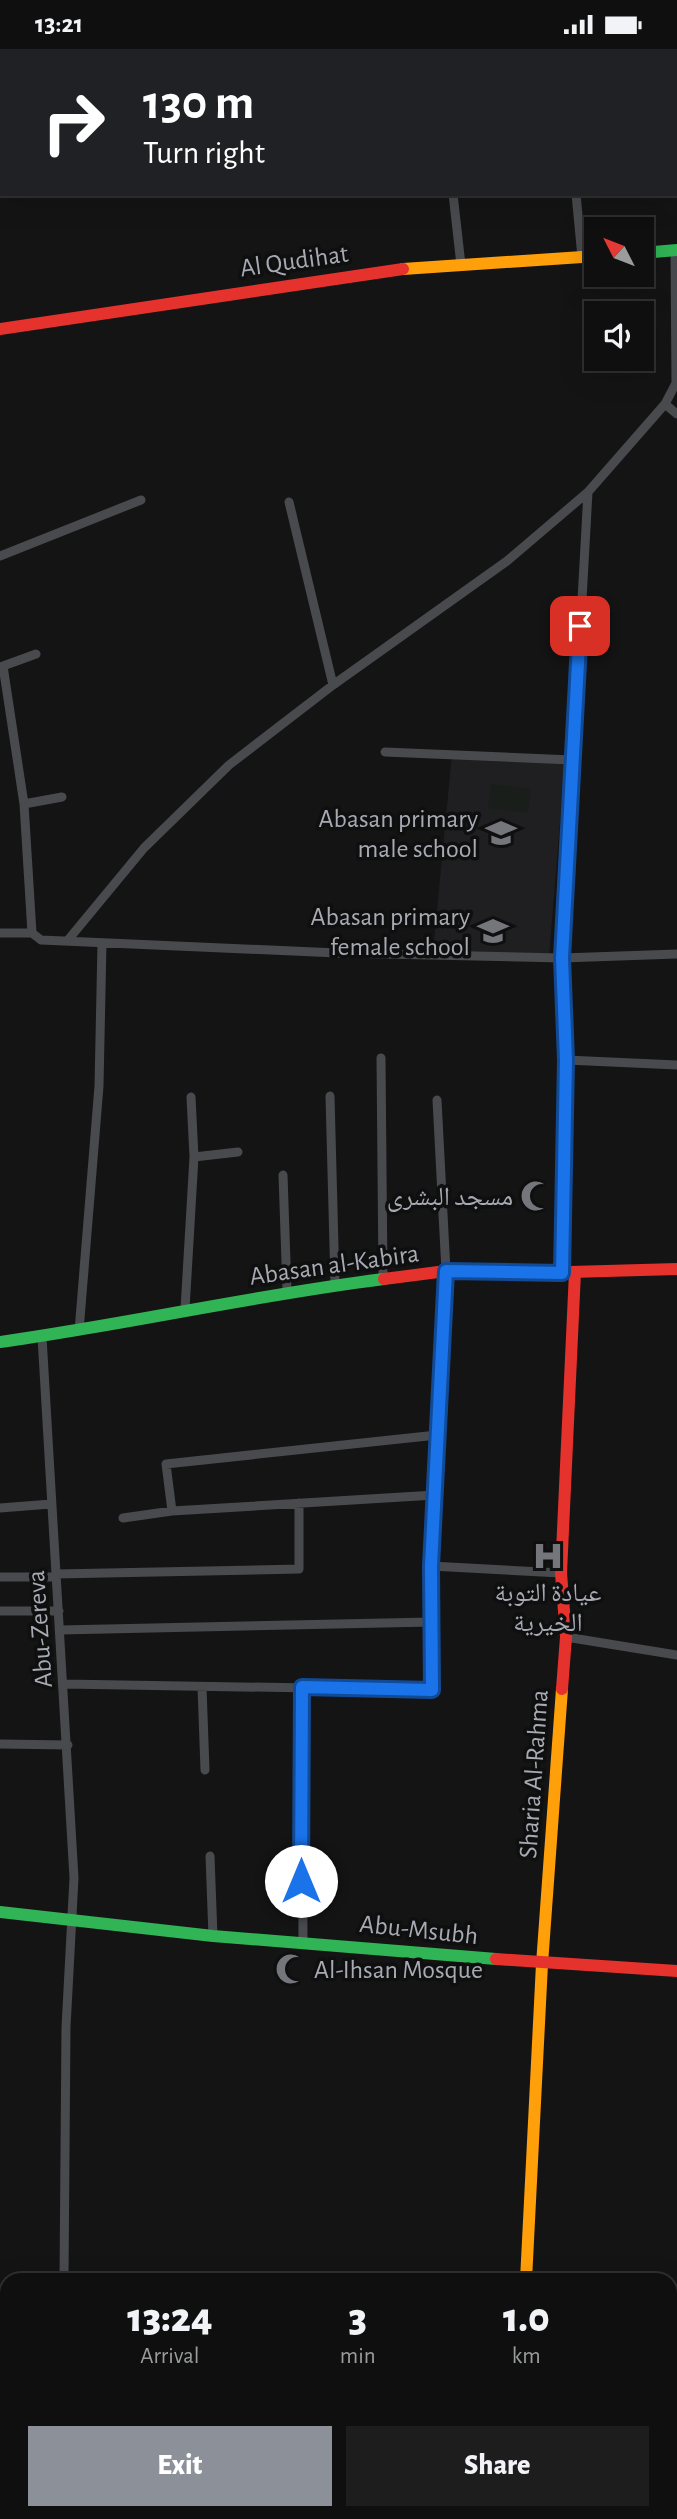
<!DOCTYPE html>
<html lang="en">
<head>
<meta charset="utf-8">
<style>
	:root { --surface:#0f0f0f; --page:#1d1d1d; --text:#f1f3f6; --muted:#9b9c9e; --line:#2f2f2f; --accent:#8c9099 }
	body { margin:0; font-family:"Alegreya Sans","Noto Naskh Arabic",sans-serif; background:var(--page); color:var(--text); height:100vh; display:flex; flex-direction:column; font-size:26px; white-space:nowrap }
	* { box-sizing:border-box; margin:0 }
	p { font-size:23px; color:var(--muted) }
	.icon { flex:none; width:38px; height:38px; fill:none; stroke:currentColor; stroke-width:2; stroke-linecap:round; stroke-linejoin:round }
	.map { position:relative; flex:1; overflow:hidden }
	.panel { position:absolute; left:0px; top:2224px; width:677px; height:247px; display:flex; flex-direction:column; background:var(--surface); border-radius:21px 21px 0 0; box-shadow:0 7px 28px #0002,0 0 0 2px var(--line) }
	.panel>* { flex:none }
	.hud { position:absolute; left:0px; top:0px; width:677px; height:147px; box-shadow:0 7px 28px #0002,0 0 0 2px var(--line); background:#202124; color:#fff; overflow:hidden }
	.needle { width:46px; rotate:312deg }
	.tools { position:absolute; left:584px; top:168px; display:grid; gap:14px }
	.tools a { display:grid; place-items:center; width:70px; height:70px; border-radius:0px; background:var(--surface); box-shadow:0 7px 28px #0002,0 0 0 2px var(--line); font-size:35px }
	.pin { position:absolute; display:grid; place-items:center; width:60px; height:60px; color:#fff; margin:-30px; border-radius:14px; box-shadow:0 4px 10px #0006 }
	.me { position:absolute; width:77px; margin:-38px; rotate:0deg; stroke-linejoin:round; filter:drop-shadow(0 0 5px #0008) }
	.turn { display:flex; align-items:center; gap:24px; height:147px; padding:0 28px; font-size:32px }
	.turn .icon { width:91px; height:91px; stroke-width:2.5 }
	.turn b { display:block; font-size:49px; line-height:60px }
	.eta { display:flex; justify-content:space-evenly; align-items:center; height:119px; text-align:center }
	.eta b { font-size:42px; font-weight:800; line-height:49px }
	.primary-button { display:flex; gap:14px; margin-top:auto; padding:14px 28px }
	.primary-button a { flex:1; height:80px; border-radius:0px; background:var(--accent); color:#fff; font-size:28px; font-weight:800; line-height:80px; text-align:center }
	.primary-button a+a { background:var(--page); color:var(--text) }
	.status { display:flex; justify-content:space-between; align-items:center; height:49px; padding:0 35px; background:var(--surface); direction:ltr }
	.status svg { height:19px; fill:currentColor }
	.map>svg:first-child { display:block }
	.built { fill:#1f1f21 }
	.green { fill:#191e1a }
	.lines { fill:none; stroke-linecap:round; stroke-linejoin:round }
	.street { stroke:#494a4d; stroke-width:9 }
	.fast { stroke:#30b455; stroke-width:12 }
	.slow { stroke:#ff9f0a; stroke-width:12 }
	.jam { stroke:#e5322d; stroke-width:12 }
	.route-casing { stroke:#114b97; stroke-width:18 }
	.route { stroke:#1a73e8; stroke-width:12 }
	.labels { text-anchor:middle; stroke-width:7; stroke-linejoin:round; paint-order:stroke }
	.street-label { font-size:26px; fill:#a7aab3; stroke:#0f0f10 }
	.poi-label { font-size:26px; fill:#a7aab3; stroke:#0f0f10; text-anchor:end }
</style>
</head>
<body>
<div class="status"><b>13:21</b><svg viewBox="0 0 49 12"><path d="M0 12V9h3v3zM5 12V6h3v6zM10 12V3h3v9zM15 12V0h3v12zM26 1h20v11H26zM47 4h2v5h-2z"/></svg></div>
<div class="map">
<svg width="677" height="2470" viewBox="0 0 677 2470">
	<rect width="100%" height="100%" fill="#141414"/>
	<!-- built -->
	<path class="built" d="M452 705 565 712 549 908 433 903Z"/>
	<!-- green -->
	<path class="green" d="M491 735 531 740 528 764 488 759Z"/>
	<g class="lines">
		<!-- street -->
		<path class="street" d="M443 0V2
			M562 0V2
			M453 145 461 216
			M576 145 582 208
			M665 355 677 365
			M289 453 333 636
			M0 507 141 451
			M385 703 572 711
			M24 755 62 748
			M0 884H32L41 891 337 904 562 909 677 905
			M32 884 24 755 3 617 36 605
			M68 891 144 799 229 716 333 636 507 512 588 443 665 355 676 334 675 201
			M381 1009 383 1229
			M566 1011 677 1016
			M330 1047 335 1235
			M194 1108 238 1103
			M283 1126 287 1242
			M562 1224 566 1011 562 909 588 443
			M185 1260 194 1108 191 1048
			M79 1282 99 1037 102 894
			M42 1288 74 1829 66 1978 64 2231
			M0 1459 51 1455
			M172 1462 166 1415 437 1386
			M123 1469 172 1462 435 1446
			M431 1517 561 1524
			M56 1525 299 1520V1454
			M0 1528H56
			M0 1562H59
			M60 1581 431 1573
			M566 1588 677 1606
			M64 1635 432 1641 431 1517 446 1222 437 1051
			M202 1638 205 1721
			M302 1638 303 1892
			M0 1695 68 1696
			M210 1807 213 1887
			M0 2439H7
			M566 2464 567 2470"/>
		<!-- fast -->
		<path class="fast" d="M642 204 677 201
			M0 1293C129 1275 255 1246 384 1230
			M0 1863 213 1887 496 1910"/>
		<!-- slow -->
		<path class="slow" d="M403 220 597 207
			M526 2231 542 1915 562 1640"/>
		<!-- jam -->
		<path class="jam" d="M0 280 403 220
			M384 1230 446 1222 535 1224 677 1220
			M562 1640 566 1588 561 1524 575 1223
			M496 1910 677 1922"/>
	</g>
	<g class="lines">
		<!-- route casing -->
		<g class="route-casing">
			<path id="route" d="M301 1832 302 1638 432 1641 431 1517 446 1222 562 1224 566 1011 562 909 580 577"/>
		</g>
		<!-- route -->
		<use href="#route" class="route"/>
	</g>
	<!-- icons -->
	<defs>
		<g id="school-bare" transform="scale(2.415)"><path d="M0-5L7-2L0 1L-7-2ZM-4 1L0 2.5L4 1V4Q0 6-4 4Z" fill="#74767b" stroke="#0f0f10" stroke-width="2.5" paint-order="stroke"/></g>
		<g id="mosque-bare" transform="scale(2.415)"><path d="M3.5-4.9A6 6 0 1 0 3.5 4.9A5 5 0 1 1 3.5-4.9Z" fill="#74767b" stroke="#0f0f10" stroke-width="2.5" paint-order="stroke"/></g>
		<g id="hospital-bare" transform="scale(2.415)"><path d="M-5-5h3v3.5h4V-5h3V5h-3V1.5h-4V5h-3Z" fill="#74767b" stroke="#0f0f10" stroke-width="2.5" paint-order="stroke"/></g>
	</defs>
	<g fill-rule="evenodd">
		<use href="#school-bare" x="501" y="784"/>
		<use href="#school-bare" x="493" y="882"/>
		<use href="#mosque-bare" x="536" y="1147"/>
		<use href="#hospital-bare" x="548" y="1507"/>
		<use href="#mosque-bare" x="291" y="1920"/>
	</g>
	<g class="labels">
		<!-- street labels -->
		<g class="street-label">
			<text transform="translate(294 211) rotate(-8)" y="9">Al Qudihat</text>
			<text transform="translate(334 1215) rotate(-8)" y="9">Abasan al-Kabira</text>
			<text transform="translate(39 1580) rotate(-94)" y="9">Abu-Zereva</text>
			<text transform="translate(533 1725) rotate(-86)" y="9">Sharia Al-Rahma</text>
			<text transform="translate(419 1880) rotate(6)" y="9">Abu-Msubh</text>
		</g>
		<!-- poi labels -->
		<g class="poi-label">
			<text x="478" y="778">Abasan primary<tspan x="478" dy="30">male school</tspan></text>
			<text x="470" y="876">Abasan primary<tspan x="470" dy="30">female school</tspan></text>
			<text x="513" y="1156">مسجد البشرى</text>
			<text x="548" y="1552" text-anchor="middle">عيادة التوبة<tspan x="548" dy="30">الخيرية</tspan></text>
			<text x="314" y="1929" text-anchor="start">Al-Ihsan Mosque</text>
		</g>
	</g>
</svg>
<div class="tools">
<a><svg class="needle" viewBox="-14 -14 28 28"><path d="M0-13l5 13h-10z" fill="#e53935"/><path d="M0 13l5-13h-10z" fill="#9b9c9e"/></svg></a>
<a><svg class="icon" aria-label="sound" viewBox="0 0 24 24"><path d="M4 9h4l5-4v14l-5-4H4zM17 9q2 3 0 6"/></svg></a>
</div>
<div class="pin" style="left:580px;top:577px;background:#d93025"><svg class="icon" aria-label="arrive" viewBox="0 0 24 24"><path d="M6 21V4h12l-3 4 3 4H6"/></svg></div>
<svg class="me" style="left:301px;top:1832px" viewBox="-20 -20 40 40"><circle r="19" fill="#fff"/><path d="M0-13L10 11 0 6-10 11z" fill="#1a73e8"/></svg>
<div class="hud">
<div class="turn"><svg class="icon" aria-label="right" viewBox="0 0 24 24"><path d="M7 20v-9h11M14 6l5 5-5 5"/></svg><div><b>130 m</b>Turn right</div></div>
</div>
<section class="panel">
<div class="eta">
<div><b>13:24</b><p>Arrival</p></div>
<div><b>3</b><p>min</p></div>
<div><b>1.0</b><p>km</p></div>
</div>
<div class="primary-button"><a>Exit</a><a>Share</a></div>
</section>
</div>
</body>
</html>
